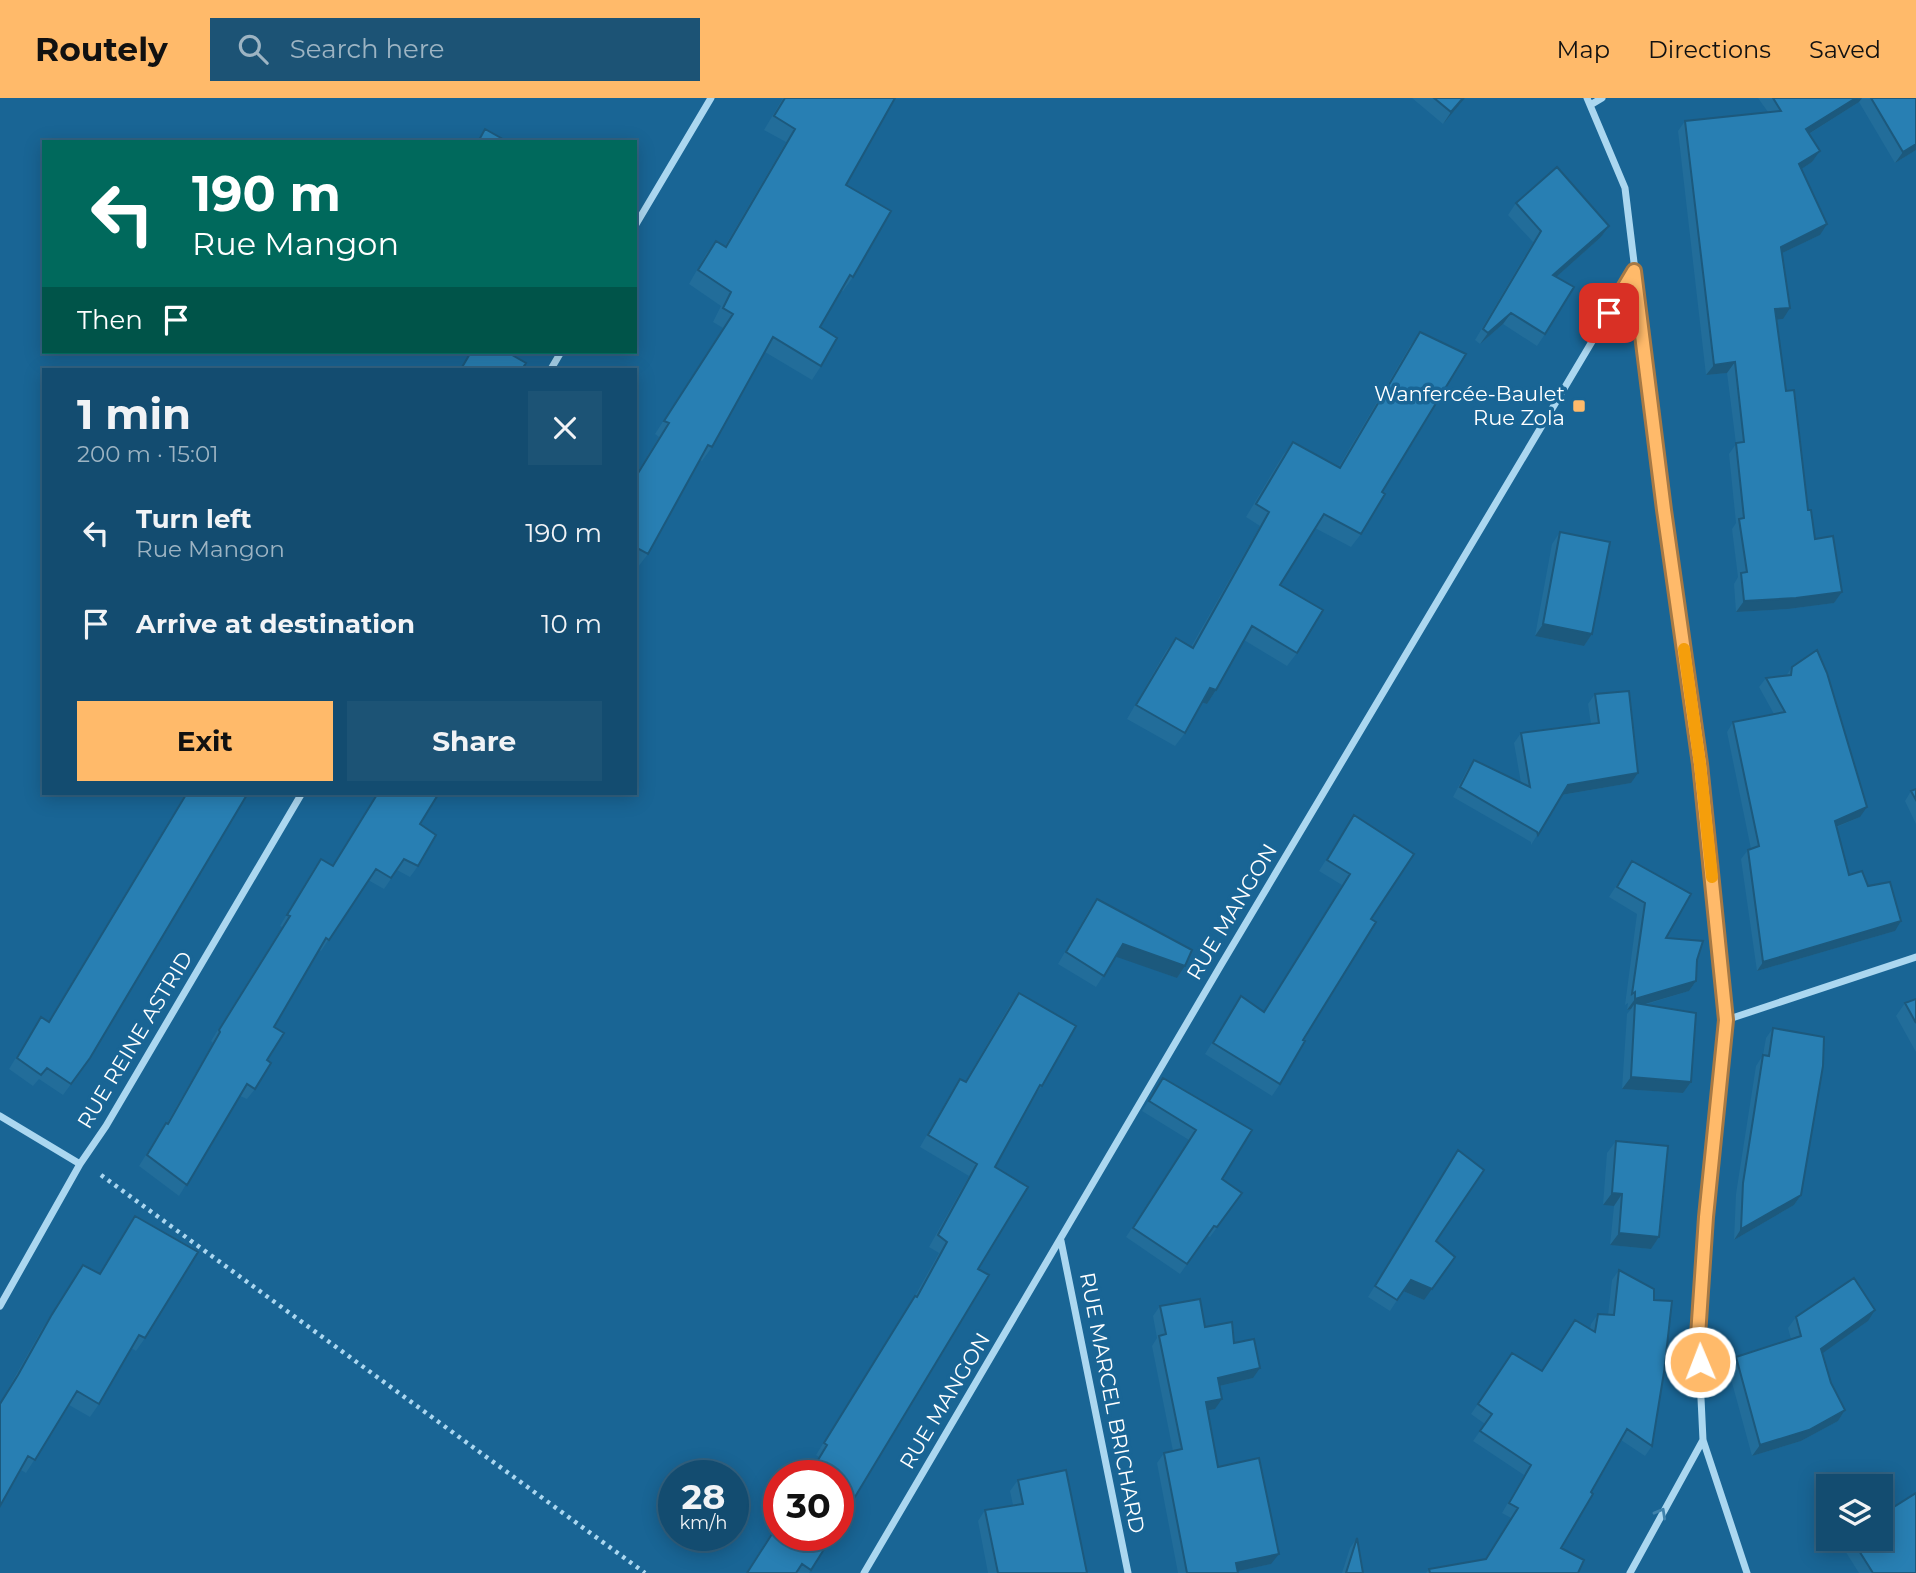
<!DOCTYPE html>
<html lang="en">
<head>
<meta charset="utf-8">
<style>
	:root { --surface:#134c70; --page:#1c5375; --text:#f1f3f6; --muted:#9db4c3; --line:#326383; --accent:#ffba6a }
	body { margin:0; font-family:Montserrat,sans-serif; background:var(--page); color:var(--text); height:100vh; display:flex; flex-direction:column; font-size:26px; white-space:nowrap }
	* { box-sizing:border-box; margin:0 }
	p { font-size:23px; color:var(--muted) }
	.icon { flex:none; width:38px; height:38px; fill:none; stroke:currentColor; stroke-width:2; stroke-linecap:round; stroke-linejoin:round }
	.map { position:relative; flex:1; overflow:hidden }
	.drawer { position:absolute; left:42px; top:270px; width:595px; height:427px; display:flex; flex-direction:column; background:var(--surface); border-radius:0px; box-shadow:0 4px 18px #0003,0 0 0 2px var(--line) }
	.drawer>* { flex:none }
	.hud { position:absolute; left:42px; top:42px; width:595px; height:214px; border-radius:0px; box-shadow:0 4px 18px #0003,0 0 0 2px var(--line); background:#00695c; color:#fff; overflow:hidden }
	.tools { position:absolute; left:1816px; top:1376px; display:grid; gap:14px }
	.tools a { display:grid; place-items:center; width:77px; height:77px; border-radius:0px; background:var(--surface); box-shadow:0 4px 18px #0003,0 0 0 2px var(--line); font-size:35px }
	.speed { position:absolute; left:658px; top:1362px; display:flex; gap:14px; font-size:35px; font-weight:700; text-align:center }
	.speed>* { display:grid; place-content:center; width:91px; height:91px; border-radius:50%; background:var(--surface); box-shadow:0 4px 18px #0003,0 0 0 2px var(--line); line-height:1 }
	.speed small { font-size:18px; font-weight:400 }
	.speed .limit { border:10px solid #d22; background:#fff; color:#111 }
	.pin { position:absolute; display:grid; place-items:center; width:60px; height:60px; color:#fff; margin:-30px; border-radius:14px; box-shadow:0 4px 10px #0006 }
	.me { position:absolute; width:77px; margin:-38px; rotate:359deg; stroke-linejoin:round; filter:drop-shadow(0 0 5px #0008) }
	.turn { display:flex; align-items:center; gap:24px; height:147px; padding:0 35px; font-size:32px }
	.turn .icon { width:91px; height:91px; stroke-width:2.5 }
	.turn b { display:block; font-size:49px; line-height:60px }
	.then { display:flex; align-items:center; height:66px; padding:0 35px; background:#0003; gap:14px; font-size:26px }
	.round { display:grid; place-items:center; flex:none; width:74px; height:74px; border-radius:0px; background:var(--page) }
	.headline { display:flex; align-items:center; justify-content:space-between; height:119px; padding:0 35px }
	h1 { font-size:42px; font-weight:700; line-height:52px }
	.button { display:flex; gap:14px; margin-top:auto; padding:14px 35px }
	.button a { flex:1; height:80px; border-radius:0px; background:var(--accent); color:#111; font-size:28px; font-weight:700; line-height:80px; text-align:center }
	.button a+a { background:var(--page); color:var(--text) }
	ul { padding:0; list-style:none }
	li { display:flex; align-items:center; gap:21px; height:91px; padding:0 35px }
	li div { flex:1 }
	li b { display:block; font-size:26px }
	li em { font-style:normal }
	header { display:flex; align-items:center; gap:42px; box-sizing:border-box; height:98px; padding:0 35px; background:var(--accent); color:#111 }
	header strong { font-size:33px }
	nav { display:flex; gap:38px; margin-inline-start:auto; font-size:24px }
	.search { width:490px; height:63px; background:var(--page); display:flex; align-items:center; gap:18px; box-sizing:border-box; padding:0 24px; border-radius:0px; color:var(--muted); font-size:26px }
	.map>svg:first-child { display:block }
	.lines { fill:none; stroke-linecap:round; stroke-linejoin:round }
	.path { stroke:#abd7f0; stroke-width:4.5; stroke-dasharray:3.5 5; stroke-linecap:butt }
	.street { stroke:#abd7f0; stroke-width:7 }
	.wall { fill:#226d9a }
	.shaded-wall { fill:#1c597d }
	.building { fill:#287fb3; stroke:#1c597d; stroke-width:2 }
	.oneway { stroke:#3e82ac }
	.route-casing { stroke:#a67945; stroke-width:18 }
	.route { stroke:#ffba6a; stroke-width:12 }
	.slow { stroke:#f59e0b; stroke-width:12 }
	.poi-dot { fill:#ffba6a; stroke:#196595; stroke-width:2.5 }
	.labels { text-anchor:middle; stroke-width:7; stroke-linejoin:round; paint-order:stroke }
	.poi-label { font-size:21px; fill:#fff; stroke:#196595; text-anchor:end }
	.street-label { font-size:21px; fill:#fff; stroke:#196595 }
</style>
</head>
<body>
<header>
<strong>Routely</strong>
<div class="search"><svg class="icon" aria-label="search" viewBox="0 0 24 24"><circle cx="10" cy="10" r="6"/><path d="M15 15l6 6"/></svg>Search here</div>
<nav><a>Map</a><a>Directions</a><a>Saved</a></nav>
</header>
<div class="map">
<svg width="1916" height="1475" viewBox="0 0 1916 1475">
	<rect width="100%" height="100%" fill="#196595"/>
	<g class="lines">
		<!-- path -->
		<path class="path" d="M101 1077 645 1475"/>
		<!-- street -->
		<path class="street" d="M1587 0 1625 90 1664 412 1700 666 1726 922 1706 1119 1698 1238 1703 1342 1747 1475
			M1592 6 1602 0
			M635 128 711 0
			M551 271 561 254
			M1726 922 1916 859
			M0 1018 80 1066
			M1061 1143 1128 1475
			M0 1208 80 1066 106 1028 302 695
			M864 1475 1221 867 1634 173
			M1630 1475 1703 1342"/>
	</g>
	<!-- wall -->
	<path class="wall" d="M783 0H895L846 87 853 179 843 193 841 192 820 229 821 268 812 282 765 254 712 349 702 363 700 362 648 456 638 469 635 468V378L659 339 655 336 723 230 713 224 721 208 689 186 706 156 716 143 725 148 786 44 764 32Z
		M1412 0H1465L1443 26Z
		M1758 0H1916V52L1895 65 1859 4 1809 36 1820 53 1812 64 1801 71 1820 137 1782 155 1783 221H1777L1786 293 1808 412 1815 441 1842 494 1834 505 1788 511 1736 514 1734 486 1738 479 1732 431 1736 425 1729 356 1736 346 1727 275 1706 277 1678 33 1685 23 1768 14Z
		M1516 105 1609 128 1601 139 1556 179 1545 236 1537 248 1503 226 1480 246 1475 242 1533 144 1508 117Z
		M1420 234 1382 394 1361 436 1351 449 1315 430 1280 487 1297 555 1287 568 1244 542 1216 592 1207 606 1202 604 1185 635 1175 648 1127 621 1166 553 1176 540 1191 549 1260 428 1246 419 1283 357 1293 344 1338 370 1410 248Z
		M1560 434 1592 536 1584 548 1535 538 1552 446Z
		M1792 569 1860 719 1837 729 1849 777 1868 788 1895 833 1757 873 1741 761 1748 752 1751 751 1727 634 1733 624 1774 616 1759 589 1766 580 1786 578Z
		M1595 596 1631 685 1562 697 1531 747V744L1453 699 1467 672 1474 662 1521 685 1514 645 1521 635 1591 626 1588 606Z
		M1916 691V726L1905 703 1911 693Z
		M186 695H248L90 960 63 997 39 981 33 988 9 971 41 919 48 924Z
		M374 695H439L420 726 418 768 410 779 397 772 384 791 368 782 321 853 319 852 274 929 267 962 255 991 247 1001 240 998 179 1098 139 1068 159 1036 166 1025H167L213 945 211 943 282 829 280 828 313 772 321 761 333 768 377 696Z
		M1354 717 1371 821 1280 986 1272 998 1205 956 1241 898 1264 914 1342 787 1319 773Z
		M1632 763 1666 840 1697 862 1696 883 1689 893 1644 907 1691 984 1683 995 1622 991 1627 916 1631 911 1627 912 1628 905 1625 907 1637 816 1609 799Z
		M1097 801 1185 868 1177 880 1116 858 1096 889 1058 866 1089 812Z
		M1019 895 1042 988 1033 999 995 1069 838 1377H808L819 1359 816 1357 907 1210 915 1198 939 1155 929 1149 969 1078 920 1049 952 993 960 981 965 984 1010 907Z
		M1916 901V954L1896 918 1905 905Z
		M1773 930 1801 1097 1794 1107 1734 1142 1736 1096 1756 968 1763 957 1766 940Z
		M1163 980 1252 1032 1222 1081 1242 1095 1210 1139 1207 1138 1180 1176 1126 1139 1189 1042 1142 1013Z
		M1616 1043 1659 1139 1651 1151 1610 1147 1614 1108 1603 1107 1607 1055Z
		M1458 1052 1436 1143 1424 1202 1403 1193 1390 1213 1368 1199Z
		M135 1118 145 1240 136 1253 131 1250 99 1306 90 1319 69 1307 26 1375 21 1372 0 1408V1305L42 1231 83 1167 99 1176Z
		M1619 1172 1652 1348 1645 1358 1621 1342 1591 1394 1561 1450 1578 1475H1426L1429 1471 1485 1461 1511 1420 1502 1415 1524 1377 1473 1343 1485 1326 1471 1316 1512 1255 1541 1273 1590 1231 1591 1226 1598 1216 1608 1217 1612 1182Z
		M1160 1208 1205 1229 1234 1245 1253 1280 1220 1288 1215 1311 1207 1312 1218 1369 1271 1466 1237 1473 1238 1475H1178L1157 1365 1164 1355 1173 1353 1152 1248 1157 1240 1153 1218Z
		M1796 1219 1868 1223 1822 1255 1831 1285 1845 1312 1838 1323 1801 1343 1752 1358 1728 1270 1736 1259 1791 1241 1788 1230Z
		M1018 1382 1087 1475H988L978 1423 985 1412 1013 1407 1010 1393Z
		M779 1423V1437H833L809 1475H746Z
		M1357 1440 1363 1475H1342L1350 1450Z
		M1847 1440H1881L1916 1475H1859L1842 1448Z"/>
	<!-- shaded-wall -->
	<path class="shaded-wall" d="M1463 0H1465L1443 26 1451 14Z
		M1856 0H1862L1859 4 1799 42 1806 31Z
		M1916 46V52L1895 65 1903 54Z
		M1820 53 1812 64 1792 77 1799 66Z
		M1827 126 1820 137 1774 159 1781 149Z
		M1609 128 1601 139 1545 189 1553 177Z
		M1790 210 1783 221 1768 222 1775 211Z
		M1511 215 1503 226 1480 246 1488 235Z
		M1735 264 1727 275 1706 277 1714 267Z
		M1842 494 1834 505 1788 511 1736 514 1744 503Z
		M1543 526 1592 536 1584 548 1535 538Z
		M1210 590 1216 592 1207 606 1201 604Z
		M1638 675 1631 685 1561 697 1568 687Z
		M1867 709 1860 719 1828 732 1835 723Z
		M1901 823 1895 833 1757 873 1763 864Z
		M1123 846 1185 868 1177 880 1114 858Z
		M1696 883 1689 893 1635 909V905L1631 911 1627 912 1635 901Z
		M1631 979 1691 984 1683 995 1622 991Z
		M1612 1095 1622 1096 1614 1108 1603 1107Z
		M1801 1097 1794 1107 1734 1142 1741 1131Z
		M1619 1135 1659 1139 1651 1151 1610 1147Z
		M1455 1159 1424 1202 1403 1193 1411 1182Z
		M1875 1212 1868 1223 1813 1262 1821 1251Z
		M1260 1270 1253 1280 1211 1290 1218 1280Z
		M1222 1301 1215 1311 1199 1314 1206 1304Z
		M1845 1312 1838 1323 1801 1343 1752 1358 1760 1347Z
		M1279 1456 1271 1466 1229 1475 1236 1465Z"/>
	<!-- building -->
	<path class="building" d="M785 0H895L846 87 891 113 853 179 850 177 820 229 837 240 821 268 773 239 712 349 708 347 648 456 635 449V380L669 325 664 323 733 216 723 210 731 194 698 172 716 143 726 149 795 31 774 18Z
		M1434 0H1463L1451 14Z
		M1773 0H1856L1806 31 1820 53 1799 66 1827 126 1781 149 1790 210 1775 211 1786 293 1794 292 1808 412H1811L1815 441 1833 438 1842 494 1796 500 1744 503 1741 475 1747 474 1739 421 1744 420 1736 345 1744 344 1735 264 1714 267 1685 23 1781 13Z
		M1871 0H1916V46L1903 54Z
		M485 31 508 44H478Z
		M1557 69 1609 128 1553 177 1574 189 1545 236 1511 215 1488 235 1483 231 1541 133 1516 105Z
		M1420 234 1466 256 1382 394 1385 396 1361 436 1324 416 1280 487 1323 512 1297 555 1252 528 1216 592 1210 590 1185 635 1136 607 1176 540 1193 550 1269 414 1256 406 1293 344 1340 370Z
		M471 254H507L526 265 522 271H461Z
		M1560 434 1610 444 1592 536 1543 526Z
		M1817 552 1827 575 1867 709 1835 723 1849 777 1862 773 1868 788 1890 784 1901 823 1763 864 1748 752 1759 748 1733 624 1785 614 1766 580 1791 577 1792 569Z
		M1629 593 1638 675 1568 687 1538 737 1537 734 1460 689 1474 662 1530 689 1521 635 1599 625 1595 596Z
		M1916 691V702L1911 693Z
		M187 695H248L90 960 71 986 47 970 41 977 17 960 41 919 49 924Z
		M378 695H439L420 726 436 737 418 768 404 761 391 780 376 771 329 842 326 840 274 929 284 935 267 962 271 965 255 991 247 986 187 1087 147 1057 166 1025 168 1026 220 934 219 932 290 818 287 817 321 761 333 768Z
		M1354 717 1414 756 1371 821 1376 824 1303 942 1305 943 1280 986 1213 945 1241 898 1264 914 1350 776 1327 762Z
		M1632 763 1691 796 1666 840 1703 843 1697 862 1696 883 1635 901V894L1632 896 1645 805 1617 789Z
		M1097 801 1192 852 1185 868 1123 846 1104 878 1066 854Z
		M1019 895 1076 928 1042 988 1040 987 995 1069 1028 1089 978 1171 989 1177 838 1427V1377H809L827 1347 824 1345 915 1198 917 1199 947 1144 938 1137 977 1066 928 1037 960 981 966 984Z
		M1916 901V925L1905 905Z
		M1635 905 1696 915 1691 984 1631 979Z
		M1773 930 1824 939 1823 968 1801 1097 1741 1131 1743 1085 1754 1015 1763 957 1769 958Z
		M1163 980 1252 1032 1222 1081 1242 1095 1217 1129 1214 1128 1187 1166 1133 1130 1196 1032 1149 1003Z
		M1616 1043 1668 1048 1659 1139 1619 1135 1622 1096 1612 1095Z
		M1458 1052 1484 1072 1436 1143 1455 1159 1432 1191 1411 1182 1397 1202 1375 1188Z
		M135 1118 198 1154 145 1240 139 1237 99 1306 77 1293 35 1362 28 1358 0 1408V1306L18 1277 51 1218 83 1167 100 1176Z
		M1619 1172 1654 1191V1202L1672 1203 1664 1274 1652 1348 1627 1331 1591 1394 1593 1396 1561 1450 1584 1462 1578 1475H1430L1429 1471 1486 1461 1518 1410 1509 1405 1531 1367 1480 1333 1492 1316 1478 1306 1512 1255 1542 1273 1575 1222 1595 1234 1598 1216 1614 1217Z
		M1854 1180 1875 1212 1821 1251 1831 1285 1845 1312 1809 1332 1760 1347 1736 1259 1801 1238 1796 1219Z
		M1200 1201 1205 1229 1232 1224 1234 1245 1254 1241 1260 1270 1218 1280 1222 1301 1206 1304 1218 1369 1259 1360 1279 1456 1236 1465 1238 1475H1187L1164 1355 1182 1351 1159 1238 1166 1236 1160 1208Z
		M1066 1372 1087 1475H998L985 1412 1023 1406 1018 1382Z
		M1916 1395V1475H1873L1851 1440H1881V1417Z
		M779 1425V1437H833L811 1472 802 1466 796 1475H747Z
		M1357 1440 1363 1475H1346Z"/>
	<!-- one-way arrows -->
	<defs><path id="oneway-chevron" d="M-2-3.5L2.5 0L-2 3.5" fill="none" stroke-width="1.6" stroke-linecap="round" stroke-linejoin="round" transform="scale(1.75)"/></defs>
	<use class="oneway" href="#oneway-chevron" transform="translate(1661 1415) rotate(-61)"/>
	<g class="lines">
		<!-- route casing -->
		<g class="route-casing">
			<path id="route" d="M1609 215 1634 173 1664 412 1700 666 1726 922 1706 1119 1698 1238 1700 1264"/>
		</g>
		<!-- route -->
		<use href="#route" class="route"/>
		<!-- slow -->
		<path class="slow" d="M1684 551 1700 666 1712 779"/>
	</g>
	<!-- markers -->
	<rect class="poi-dot" x="1572" y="301" width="14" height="14" rx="3.5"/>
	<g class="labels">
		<!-- poi labels -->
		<g class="poi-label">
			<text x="1565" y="303">Wanfercée-Baulet<tspan x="1565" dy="24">Rue Zola</tspan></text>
		</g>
		<!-- street labels -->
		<g class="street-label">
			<text transform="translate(1232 814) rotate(-59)" y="7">RUE MANGON</text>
			<text transform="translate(135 942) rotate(-59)" y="7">RUE REINE ASTRID</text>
			<text transform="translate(945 1303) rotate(-59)" y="7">RUE MANGON</text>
			<text transform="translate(1112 1305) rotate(79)" y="7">RUE MARCEL BRICHARD</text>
		</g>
	</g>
</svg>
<div class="tools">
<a><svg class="icon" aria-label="layers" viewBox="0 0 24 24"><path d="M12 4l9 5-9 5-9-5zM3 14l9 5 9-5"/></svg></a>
</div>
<div class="speed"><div>28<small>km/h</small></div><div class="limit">30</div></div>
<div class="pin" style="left:1609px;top:215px;background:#d93025"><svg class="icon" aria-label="arrive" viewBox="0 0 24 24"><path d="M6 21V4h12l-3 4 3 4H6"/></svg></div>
<svg class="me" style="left:1700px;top:1264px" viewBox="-20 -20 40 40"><circle r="17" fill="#ffba6a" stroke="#fff" stroke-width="3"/><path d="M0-11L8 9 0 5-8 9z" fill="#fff"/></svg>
<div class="hud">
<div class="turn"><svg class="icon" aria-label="left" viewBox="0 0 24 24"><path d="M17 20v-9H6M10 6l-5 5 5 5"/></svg><div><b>190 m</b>Rue Mangon</div></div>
<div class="then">Then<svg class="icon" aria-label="arrive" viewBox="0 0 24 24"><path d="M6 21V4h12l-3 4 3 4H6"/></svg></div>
</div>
<section class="drawer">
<div class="headline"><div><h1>1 min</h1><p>200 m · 15:01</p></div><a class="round"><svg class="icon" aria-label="close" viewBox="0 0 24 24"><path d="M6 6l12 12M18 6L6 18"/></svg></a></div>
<ul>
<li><svg class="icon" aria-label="left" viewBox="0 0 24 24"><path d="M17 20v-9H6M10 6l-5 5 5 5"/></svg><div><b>Turn left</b><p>Rue Mangon</p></div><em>190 m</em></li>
<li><svg class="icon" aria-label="arrive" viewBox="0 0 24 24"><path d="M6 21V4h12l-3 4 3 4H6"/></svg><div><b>Arrive at destination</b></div><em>10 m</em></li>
</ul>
<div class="button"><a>Exit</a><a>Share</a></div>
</section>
</div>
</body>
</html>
